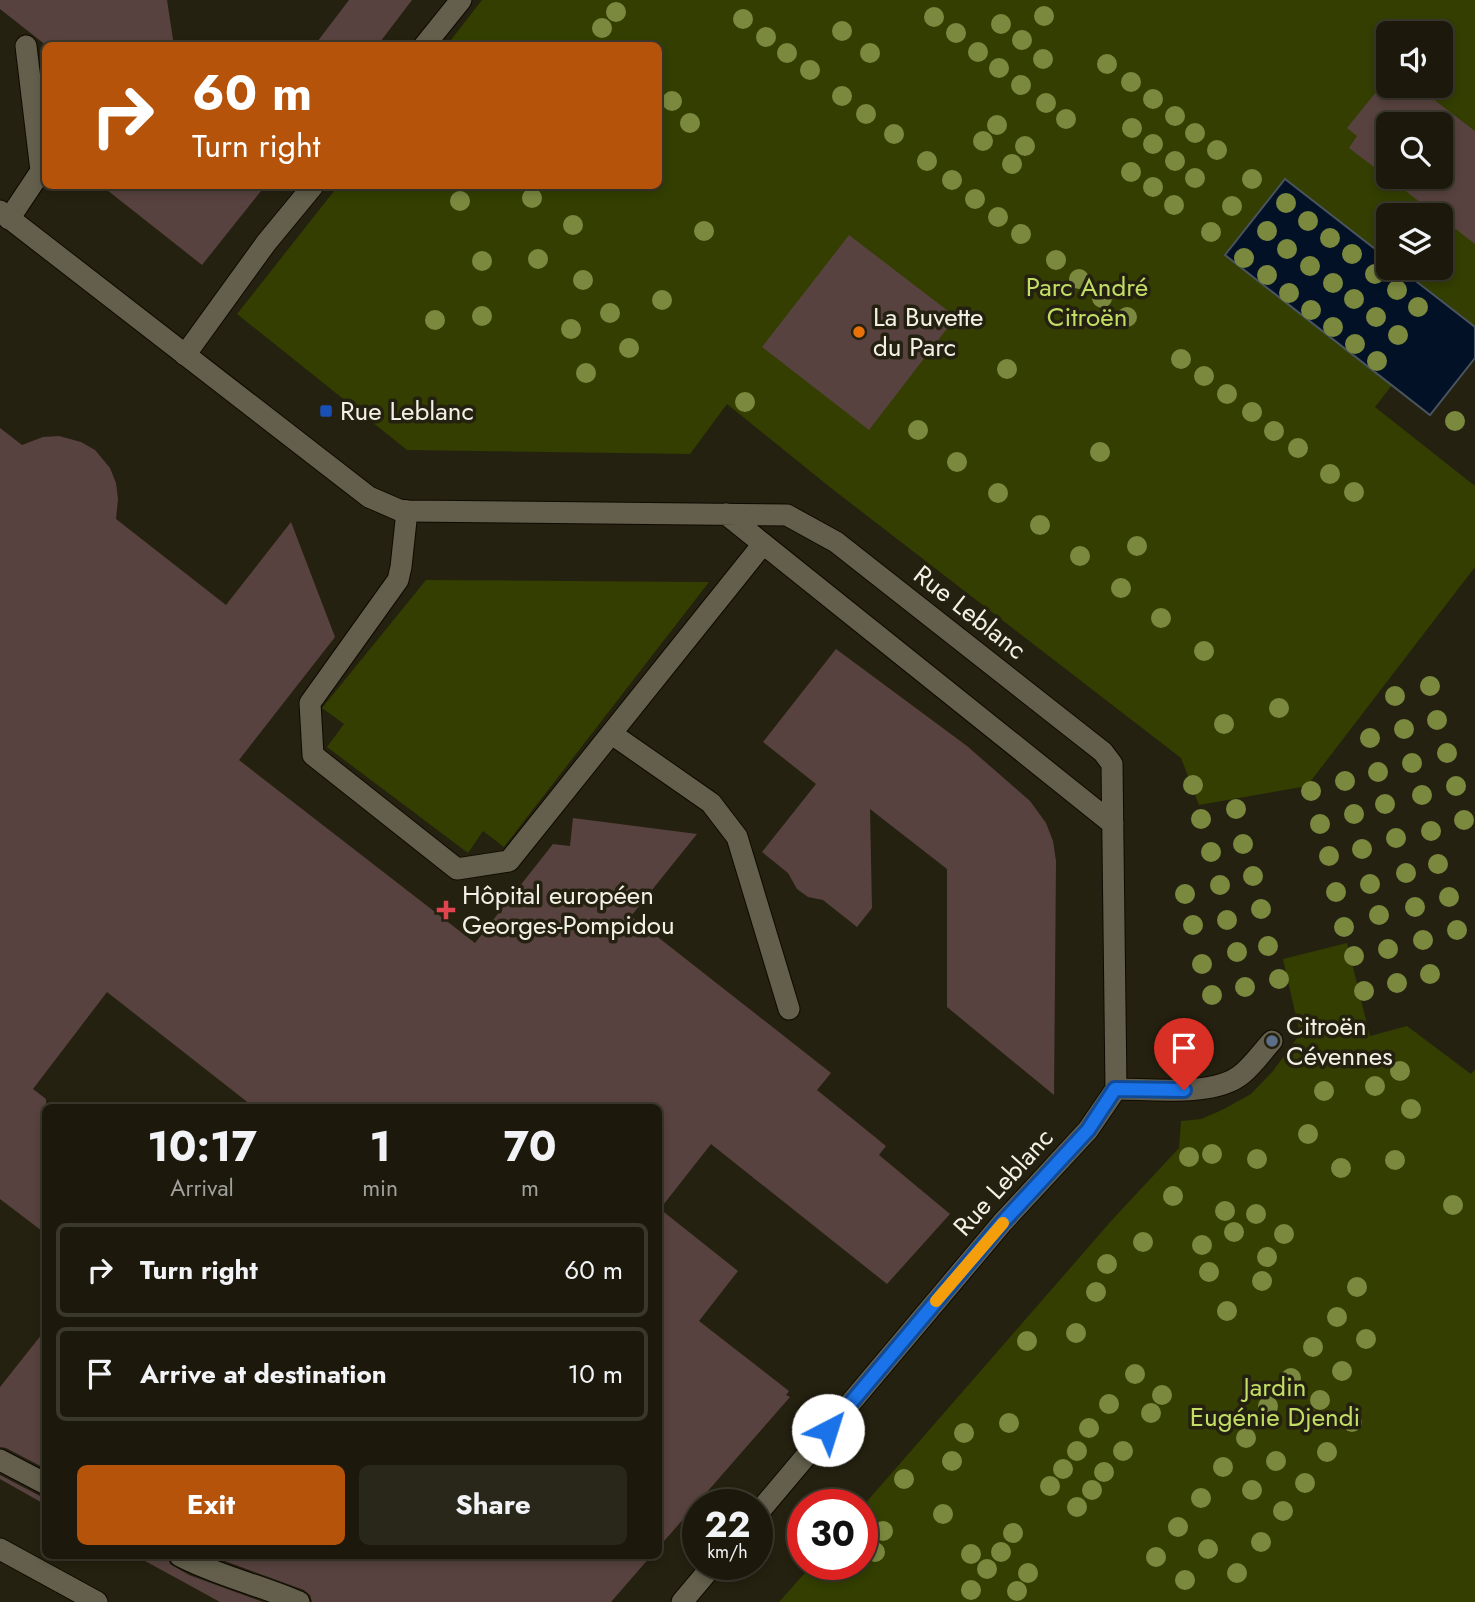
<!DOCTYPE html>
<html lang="en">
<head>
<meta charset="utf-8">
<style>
	:root { --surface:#1c190c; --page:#29261a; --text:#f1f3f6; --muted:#a0a09d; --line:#3a382d; --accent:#b45309 }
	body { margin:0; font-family:Jost,sans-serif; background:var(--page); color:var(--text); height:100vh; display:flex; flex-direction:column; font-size:26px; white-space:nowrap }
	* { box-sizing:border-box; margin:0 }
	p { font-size:23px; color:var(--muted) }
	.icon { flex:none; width:38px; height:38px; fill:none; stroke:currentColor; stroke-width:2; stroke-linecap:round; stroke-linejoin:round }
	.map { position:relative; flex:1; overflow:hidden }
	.sheet { position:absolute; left:42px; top:1104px; width:620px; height:455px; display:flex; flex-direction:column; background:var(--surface); border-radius:10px; box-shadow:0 4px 10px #0003,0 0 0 2px var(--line) }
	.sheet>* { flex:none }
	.top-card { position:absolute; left:42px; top:42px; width:620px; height:147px; border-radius:10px; box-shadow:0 4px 10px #0003,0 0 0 2px var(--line); background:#b45309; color:#fff; overflow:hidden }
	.fabs { position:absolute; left:1376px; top:21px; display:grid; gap:14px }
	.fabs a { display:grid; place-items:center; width:77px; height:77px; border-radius:10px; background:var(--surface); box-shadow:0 4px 10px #0003,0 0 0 2px var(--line); font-size:35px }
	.speed { position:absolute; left:682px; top:1489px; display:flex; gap:14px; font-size:35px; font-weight:700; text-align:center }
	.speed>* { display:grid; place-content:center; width:91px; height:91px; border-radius:50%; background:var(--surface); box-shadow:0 4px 10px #0003,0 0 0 2px var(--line); line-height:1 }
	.speed small { font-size:18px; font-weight:400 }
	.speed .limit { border:10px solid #d22; background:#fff; color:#111 }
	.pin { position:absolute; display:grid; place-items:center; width:60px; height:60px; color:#fff; margin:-72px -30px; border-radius:50% 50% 50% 0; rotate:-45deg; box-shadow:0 0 7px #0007 }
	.pin .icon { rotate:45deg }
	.me { position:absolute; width:77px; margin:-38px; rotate:40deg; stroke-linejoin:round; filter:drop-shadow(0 0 5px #0008) }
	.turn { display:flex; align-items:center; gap:24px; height:147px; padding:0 35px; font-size:32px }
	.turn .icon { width:91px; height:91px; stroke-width:2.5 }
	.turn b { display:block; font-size:49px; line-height:60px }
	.eta { display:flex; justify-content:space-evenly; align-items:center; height:119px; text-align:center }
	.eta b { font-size:42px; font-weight:700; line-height:49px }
	.action { display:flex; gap:14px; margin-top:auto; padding:14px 35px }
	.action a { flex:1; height:80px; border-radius:10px; background:var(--accent); color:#fff; font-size:28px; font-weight:700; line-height:80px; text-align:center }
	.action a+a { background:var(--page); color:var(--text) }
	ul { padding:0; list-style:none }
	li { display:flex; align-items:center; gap:21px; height:94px; margin:0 14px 10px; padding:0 21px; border:4px solid var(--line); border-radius:10px }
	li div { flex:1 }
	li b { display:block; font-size:26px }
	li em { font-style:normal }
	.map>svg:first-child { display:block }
	.green { fill:#333e00; fill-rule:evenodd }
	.water { fill:#021125; stroke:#4a545f; stroke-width:2 }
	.building { fill:#57423f; fill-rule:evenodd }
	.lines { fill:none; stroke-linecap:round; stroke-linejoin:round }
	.lane-casing { stroke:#0e0a00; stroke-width:23 }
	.street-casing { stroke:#0e0a00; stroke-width:23 }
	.lane { stroke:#635f4c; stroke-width:21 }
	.street { stroke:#635f4c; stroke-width:21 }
	.tree { fill:#7b893f }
	.route-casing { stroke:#114b97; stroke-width:18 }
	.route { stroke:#1a73e8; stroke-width:12 }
	.slow { stroke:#f59e0b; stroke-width:12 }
	.food-dot { fill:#e8710a; stroke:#252110; stroke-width:2.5 }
	.transit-dot { fill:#1a4fb4; stroke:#252110; stroke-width:2.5 }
	.health-dot { fill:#e0444e; stroke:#252110; stroke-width:2.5 }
	.service-dot { fill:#5c6f8a; stroke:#252110; stroke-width:2.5 }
	.labels { text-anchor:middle; stroke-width:7; stroke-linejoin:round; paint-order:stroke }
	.park-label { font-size:26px; fill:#c2de65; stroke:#252110 }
	.poi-label { font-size:26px; fill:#f3f0e5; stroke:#252110; text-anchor:start }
	.street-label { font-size:26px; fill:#f3f0e5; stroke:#252110 }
</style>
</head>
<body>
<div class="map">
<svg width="1475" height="1602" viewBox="0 0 1475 1602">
	<rect width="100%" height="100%" fill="#252110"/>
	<!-- green -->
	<path class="green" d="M482 0H1475V358L1430 415 1392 385 1375 407 1475 486V567L1307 786 1199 805 1181 758 831 488 727 404 690 454 407 450 237 314 338 186H658V46L447 45ZM1388 33H1440V86H1388ZM1388 124H1440V177H1388ZM1388 215H1440V268H1388Z
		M426 580 698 582H709L504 847 483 831 468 853 327 747 344 724 322 708Z
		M1347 943 1370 1036 1407 1026 1471 1074 1475 1069V1602H779L812 1565 863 1564V1506L1112 1220 1179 1148 1181 1121 1201 1119 1222 1110 1251 1094 1273 1071 1300 1034 1283 959Z"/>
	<!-- water -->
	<path class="water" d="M1285 179 1388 259V268H1399L1475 327V358L1430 415 1225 255Z"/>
	<!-- building -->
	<path class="building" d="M0 0H167L174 46H47L0 9Z
		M349 0H412L377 46H314Z
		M1388 77V86H1416L1475 131V244L1440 217V215H1437L1349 148 1357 136 1347 128ZM1388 124H1440V177H1388Z
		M102 186H265L202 265Z
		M849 235 956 317 869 430 762 347Z
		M0 428 22 445 43 437 59 436 81 442 95 450 110 468 116 483 118 499 116 519 226 605 291 522 335 637 239 760 475 943 553 844 570 846 573 818 697 834 631 916 831 1073 817 1090 886 1146 879 1155 950 1214 887 1284 711 1144 660 1209 738 1271 699 1321 789 1391 786 1395 790 1397 658 1548V1108H255L107 992 33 1089 46 1099V1234L0 1199Z
		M836 649 967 746 1030 801 1046 823 1053 841 1056 861 1054 1095 947 1007V869L870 809 872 908 857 927 823 900 808 897 797 889 788 873 762 852 816 784 763 742Z
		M46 1329V1469L6 1448 0 1447V1387Z
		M0 1475 40 1496 46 1497V1505L0 1479Z
		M136 1556H167L170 1564 189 1575 263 1602H220Z
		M211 1556H651L611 1602H312L310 1595 304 1590Z"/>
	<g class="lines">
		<!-- lane casing -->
		<g class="lane-casing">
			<path id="lane" d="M424 46 461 0
				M9 219 41 171 26 46
				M185 355 266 243 313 186
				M407 511 401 567 398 580 310 703 313 755 457 869 509 861 763 544
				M612 734 711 803 737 837 789 1009
				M1116 1089C1151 1089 1215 1097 1242 1074 1253 1065 1262 1052 1272 1041
				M0 1460 46 1484
				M180 1556C218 1576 260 1585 299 1602"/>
		</g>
		<!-- street casing -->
		<g class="street-casing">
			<path id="street" d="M0 211 369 497 399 510 407 511 787 515 836 542 1103 752 1112 764 1116 1089 1088 1130 1002 1223 758 1513
				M726 514 1113 824
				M0 1549 97 1602
				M682 1602 714 1564"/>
		</g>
		<!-- lane -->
		<use href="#lane" class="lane"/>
		<!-- street -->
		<use href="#street" class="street"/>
	</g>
	<!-- trees -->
	<g class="tree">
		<circle cx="616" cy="12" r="10"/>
		<circle cx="1044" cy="16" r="10"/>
		<circle cx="934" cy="17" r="10"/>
		<circle cx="743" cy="19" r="10"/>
		<circle cx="1001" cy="24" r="10"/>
		<circle cx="602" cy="28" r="10"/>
		<circle cx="842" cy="31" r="10"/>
		<circle cx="956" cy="33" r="10"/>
		<circle cx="766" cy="37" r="10"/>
		<circle cx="1022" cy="40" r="10"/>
		<circle cx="978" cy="52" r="10"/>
		<circle cx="787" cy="53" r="10"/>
		<circle cx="870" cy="53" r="10"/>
		<circle cx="1043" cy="59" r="10"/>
		<circle cx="1107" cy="64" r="10"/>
		<circle cx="999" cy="68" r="10"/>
		<circle cx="810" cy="70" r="10"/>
		<circle cx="1131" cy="82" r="10"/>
		<circle cx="1021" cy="85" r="10"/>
		<circle cx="842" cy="96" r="10"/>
		<circle cx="1153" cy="99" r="10"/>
		<circle cx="672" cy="101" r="10"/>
		<circle cx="1046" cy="103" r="10"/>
		<circle cx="866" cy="114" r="10"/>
		<circle cx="1175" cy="116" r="10"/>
		<circle cx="1066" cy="119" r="10"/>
		<circle cx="690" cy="123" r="10"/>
		<circle cx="997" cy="125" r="10"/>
		<circle cx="1132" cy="128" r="10"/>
		<circle cx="1195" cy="133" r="10"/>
		<circle cx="894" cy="134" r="10"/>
		<circle cx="983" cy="141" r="10"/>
		<circle cx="1153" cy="144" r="10"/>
		<circle cx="1025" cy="146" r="10"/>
		<circle cx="1217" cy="150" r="10"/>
		<circle cx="927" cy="161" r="10"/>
		<circle cx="1175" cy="161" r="10"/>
		<circle cx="1012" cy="164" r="10"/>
		<circle cx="1131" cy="172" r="10"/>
		<circle cx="1195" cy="178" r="10"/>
		<circle cx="1252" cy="179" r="10"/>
		<circle cx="952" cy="180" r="10"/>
		<circle cx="1153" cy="187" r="10"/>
		<circle cx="532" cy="198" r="10"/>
		<circle cx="975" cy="199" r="10"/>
		<circle cx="460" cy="201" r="10"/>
		<circle cx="1286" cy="203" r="10"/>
		<circle cx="1174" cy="205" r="10"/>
		<circle cx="1232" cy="206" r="10"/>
		<circle cx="998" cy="217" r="10"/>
		<circle cx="1308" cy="221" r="10"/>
		<circle cx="573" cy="225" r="10"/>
		<circle cx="704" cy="231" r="10"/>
		<circle cx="1267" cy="231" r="10"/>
		<circle cx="1211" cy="232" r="10"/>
		<circle cx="1021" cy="234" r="10"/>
		<circle cx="1330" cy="238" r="10"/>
		<circle cx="1287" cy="249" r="10"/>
		<circle cx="1352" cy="254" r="10"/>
		<circle cx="1244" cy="258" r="10"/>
		<circle cx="538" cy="259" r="10"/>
		<circle cx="1056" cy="260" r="10"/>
		<circle cx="482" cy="261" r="10"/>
		<circle cx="1310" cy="266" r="10"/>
		<circle cx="1375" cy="274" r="10"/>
		<circle cx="1267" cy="275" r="10"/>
		<circle cx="1079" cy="279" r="10"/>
		<circle cx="583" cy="280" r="10"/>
		<circle cx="1333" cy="283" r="10"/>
		<circle cx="1397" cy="290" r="10"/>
		<circle cx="1289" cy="293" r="10"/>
		<circle cx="1102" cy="298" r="10"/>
		<circle cx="1354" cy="299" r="10"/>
		<circle cx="662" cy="300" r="10"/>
		<circle cx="1418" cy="307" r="10"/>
		<circle cx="1311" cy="310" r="10"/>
		<circle cx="610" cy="313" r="10"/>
		<circle cx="482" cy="316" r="10"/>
		<circle cx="1127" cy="317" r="10"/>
		<circle cx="1376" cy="317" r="10"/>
		<circle cx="435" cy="320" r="10"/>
		<circle cx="1333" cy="327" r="10"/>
		<circle cx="571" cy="329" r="10"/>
		<circle cx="1398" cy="335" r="10"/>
		<circle cx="1355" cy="344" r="10"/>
		<circle cx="629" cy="348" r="10"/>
		<circle cx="1181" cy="359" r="10"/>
		<circle cx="1377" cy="361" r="10"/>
		<circle cx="1007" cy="369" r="10"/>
		<circle cx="586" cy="373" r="10"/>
		<circle cx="1204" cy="376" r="10"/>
		<circle cx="1227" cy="394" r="10"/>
		<circle cx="745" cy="402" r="10"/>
		<circle cx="1252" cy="412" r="10"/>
		<circle cx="1455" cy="421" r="10"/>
		<circle cx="918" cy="430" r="10"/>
		<circle cx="1274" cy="431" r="10"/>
		<circle cx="1298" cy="448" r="10"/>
		<circle cx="1100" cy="452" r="10"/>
		<circle cx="957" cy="462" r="10"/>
		<circle cx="1330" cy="474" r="10"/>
		<circle cx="1354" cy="492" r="10"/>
		<circle cx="998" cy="493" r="10"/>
		<circle cx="1040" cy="525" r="10"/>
		<circle cx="1137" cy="546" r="10"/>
		<circle cx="1080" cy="556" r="10"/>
		<circle cx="1121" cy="588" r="10"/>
		<circle cx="1161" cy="618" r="10"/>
		<circle cx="1204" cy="651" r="10"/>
		<circle cx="1430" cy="686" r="10"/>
		<circle cx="1395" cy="696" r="10"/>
		<circle cx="1279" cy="708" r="10"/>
		<circle cx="1437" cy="720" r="10"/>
		<circle cx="1224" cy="724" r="10"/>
		<circle cx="1404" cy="729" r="10"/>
		<circle cx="1370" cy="738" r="10"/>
		<circle cx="1447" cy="753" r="10"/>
		<circle cx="1412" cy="763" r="10"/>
		<circle cx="1378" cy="772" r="10"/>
		<circle cx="1345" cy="781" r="10"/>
		<circle cx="1193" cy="785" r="10"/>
		<circle cx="1456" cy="786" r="10"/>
		<circle cx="1311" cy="791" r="10"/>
		<circle cx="1422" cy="795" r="10"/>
		<circle cx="1385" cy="804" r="10"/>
		<circle cx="1236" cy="809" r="10"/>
		<circle cx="1354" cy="814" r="10"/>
		<circle cx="1201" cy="819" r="10"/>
		<circle cx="1464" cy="820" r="10"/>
		<circle cx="1320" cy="824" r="10"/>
		<circle cx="1431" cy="831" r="10"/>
		<circle cx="1396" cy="838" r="10"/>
		<circle cx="1243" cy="844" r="10"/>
		<circle cx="1362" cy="849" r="10"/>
		<circle cx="1211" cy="852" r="10"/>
		<circle cx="1329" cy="856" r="10"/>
		<circle cx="1438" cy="864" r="10"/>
		<circle cx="1406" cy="873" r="10"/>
		<circle cx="1253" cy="876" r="10"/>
		<circle cx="1370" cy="884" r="10"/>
		<circle cx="1220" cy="885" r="10"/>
		<circle cx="1336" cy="892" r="10"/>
		<circle cx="1185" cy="894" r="10"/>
		<circle cx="1449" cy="897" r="10"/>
		<circle cx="1415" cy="907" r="10"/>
		<circle cx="1261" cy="909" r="10"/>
		<circle cx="1379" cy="915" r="10"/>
		<circle cx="1227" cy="920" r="10"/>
		<circle cx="1193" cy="925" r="10"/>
		<circle cx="1344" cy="927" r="10"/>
		<circle cx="1457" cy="930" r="10"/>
		<circle cx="1423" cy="940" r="10"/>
		<circle cx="1268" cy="946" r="10"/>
		<circle cx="1388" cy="949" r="10"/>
		<circle cx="1237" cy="952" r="10"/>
		<circle cx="1354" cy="956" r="10"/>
		<circle cx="1202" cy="964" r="10"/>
		<circle cx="1430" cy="974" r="10"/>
		<circle cx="1279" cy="979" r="10"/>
		<circle cx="1397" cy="983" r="10"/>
		<circle cx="1245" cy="987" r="10"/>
		<circle cx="1364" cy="991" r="10"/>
		<circle cx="1212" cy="995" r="10"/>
		<circle cx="1400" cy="1071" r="10"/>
		<circle cx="1375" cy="1086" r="10"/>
		<circle cx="1324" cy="1091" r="10"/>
		<circle cx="1411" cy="1109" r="10"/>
		<circle cx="1308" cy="1134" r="10"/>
		<circle cx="1212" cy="1154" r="10"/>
		<circle cx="1189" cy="1157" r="10"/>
		<circle cx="1257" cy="1159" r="10"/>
		<circle cx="1395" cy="1160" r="10"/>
		<circle cx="1341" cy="1168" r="10"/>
		<circle cx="1173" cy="1196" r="10"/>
		<circle cx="1453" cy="1205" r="10"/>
		<circle cx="1225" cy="1211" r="10"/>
		<circle cx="1256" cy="1214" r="10"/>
		<circle cx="1234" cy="1232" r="10"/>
		<circle cx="1284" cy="1234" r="10"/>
		<circle cx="1143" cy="1242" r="10"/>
		<circle cx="1202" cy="1245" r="10"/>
		<circle cx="1267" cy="1257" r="10"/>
		<circle cx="1107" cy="1264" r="10"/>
		<circle cx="1209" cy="1272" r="10"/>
		<circle cx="1262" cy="1281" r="10"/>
		<circle cx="1357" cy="1287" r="10"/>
		<circle cx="1096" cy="1292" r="10"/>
		<circle cx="1227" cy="1311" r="10"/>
		<circle cx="1337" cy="1317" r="10"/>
		<circle cx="1076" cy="1333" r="10"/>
		<circle cx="1366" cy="1339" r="10"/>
		<circle cx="1027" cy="1341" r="10"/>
		<circle cx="1313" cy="1347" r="10"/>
		<circle cx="1342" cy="1371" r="10"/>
		<circle cx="1135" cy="1374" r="10"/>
		<circle cx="1291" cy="1378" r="10"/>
		<circle cx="1162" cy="1395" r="10"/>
		<circle cx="1320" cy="1400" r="10"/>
		<circle cx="1109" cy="1404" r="10"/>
		<circle cx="1268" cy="1406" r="10"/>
		<circle cx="1151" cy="1413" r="10"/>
		<circle cx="1352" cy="1422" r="10"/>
		<circle cx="1009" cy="1423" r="10"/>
		<circle cx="1089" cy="1428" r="10"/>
		<circle cx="964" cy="1433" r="10"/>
		<circle cx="1246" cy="1438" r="10"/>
		<circle cx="1077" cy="1451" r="10"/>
		<circle cx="1123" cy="1451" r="10"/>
		<circle cx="1327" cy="1452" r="10"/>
		<circle cx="952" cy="1461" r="10"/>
		<circle cx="1276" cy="1461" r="10"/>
		<circle cx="1223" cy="1467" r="10"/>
		<circle cx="1063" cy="1469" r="10"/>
		<circle cx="1104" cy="1472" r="10"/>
		<circle cx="904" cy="1479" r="10"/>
		<circle cx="1305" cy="1483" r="10"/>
		<circle cx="1050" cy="1486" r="10"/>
		<circle cx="1092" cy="1490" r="10"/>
		<circle cx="1252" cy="1490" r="10"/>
		<circle cx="1201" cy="1498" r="10"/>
		<circle cx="1077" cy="1507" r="10"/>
		<circle cx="1283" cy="1511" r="10"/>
		<circle cx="943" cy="1514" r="10"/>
		<circle cx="1178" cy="1527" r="10"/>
		<circle cx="883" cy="1531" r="10"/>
		<circle cx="1013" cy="1533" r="10"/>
		<circle cx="1261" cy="1542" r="10"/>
		<circle cx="1208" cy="1549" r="10"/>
		<circle cx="875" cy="1552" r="10"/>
		<circle cx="1001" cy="1552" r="10"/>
		<circle cx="971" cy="1554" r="10"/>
		<circle cx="1156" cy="1557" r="10"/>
		<circle cx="987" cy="1569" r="10"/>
		<circle cx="1028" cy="1573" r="10"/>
		<circle cx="1237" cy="1573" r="10"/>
		<circle cx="1185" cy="1580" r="10"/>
		<circle cx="971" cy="1590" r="10"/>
		<circle cx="1017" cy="1591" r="10"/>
	</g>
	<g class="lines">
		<!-- route casing -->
		<g class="route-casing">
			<path id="route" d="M828 1430 1002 1223 1088 1130 1115 1089 1184 1090"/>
		</g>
		<!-- route -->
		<use href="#route" class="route"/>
		<!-- slow -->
		<path class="slow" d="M936 1301 1003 1223"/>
	</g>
	<!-- markers -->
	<circle class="food-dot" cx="859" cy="332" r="7"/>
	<rect class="transit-dot" x="319" y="404" width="14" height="14" rx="3.5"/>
	<path class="health-dot" d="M442.5 899.5h7v7h7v7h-7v7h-7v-7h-7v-7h7z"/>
	<circle class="service-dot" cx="1272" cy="1041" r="7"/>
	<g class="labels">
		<!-- park labels -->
		<g class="park-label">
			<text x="1087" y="296">Parc André<tspan x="1087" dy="30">Citroën</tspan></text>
			<text x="1275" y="1396">Jardin<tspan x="1275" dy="30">Eugénie Djendi</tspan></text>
		</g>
		<!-- poi labels -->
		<g class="poi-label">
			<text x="873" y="326">La Buvette<tspan x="873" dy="30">du Parc</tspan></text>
			<text x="340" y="420">Rue Leblanc</text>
			<text x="462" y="904">Hôpital européen<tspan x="462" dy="30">Georges-Pompidou</tspan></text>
			<text x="1286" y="1035">Citroën<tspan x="1286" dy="30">Cévennes</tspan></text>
		</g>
		<!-- street labels -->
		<g class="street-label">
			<text transform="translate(970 612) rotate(38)" y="9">Rue Leblanc</text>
			<text transform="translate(1003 1182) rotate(-48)" y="9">Rue Leblanc</text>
		</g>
	</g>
</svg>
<div class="fabs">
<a><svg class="icon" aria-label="sound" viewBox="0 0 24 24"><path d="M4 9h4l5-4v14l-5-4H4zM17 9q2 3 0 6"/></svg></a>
<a><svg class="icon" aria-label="search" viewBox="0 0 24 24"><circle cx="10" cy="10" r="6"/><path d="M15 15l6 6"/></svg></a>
<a><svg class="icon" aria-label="layers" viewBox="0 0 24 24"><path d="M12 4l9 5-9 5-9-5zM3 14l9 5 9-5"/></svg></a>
</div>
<div class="speed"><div>22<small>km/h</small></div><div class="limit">30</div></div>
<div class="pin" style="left:1184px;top:1090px;background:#d93025"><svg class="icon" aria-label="arrive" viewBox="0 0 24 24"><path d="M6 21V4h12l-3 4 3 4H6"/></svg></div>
<svg class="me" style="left:828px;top:1430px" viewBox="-20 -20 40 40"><circle r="19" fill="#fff"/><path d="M0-13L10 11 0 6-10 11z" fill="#1a73e8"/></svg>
<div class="top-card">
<div class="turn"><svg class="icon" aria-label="right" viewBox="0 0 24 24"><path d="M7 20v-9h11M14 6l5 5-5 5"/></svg><div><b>60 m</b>Turn right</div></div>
</div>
<section class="sheet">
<div class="eta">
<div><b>10:17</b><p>Arrival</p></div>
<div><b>1</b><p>min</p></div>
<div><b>70</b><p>m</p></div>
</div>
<ul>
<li><svg class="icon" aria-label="right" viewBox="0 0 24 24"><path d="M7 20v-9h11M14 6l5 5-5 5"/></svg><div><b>Turn right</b></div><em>60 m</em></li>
<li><svg class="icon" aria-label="arrive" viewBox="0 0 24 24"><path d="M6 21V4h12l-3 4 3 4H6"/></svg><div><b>Arrive at destination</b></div><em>10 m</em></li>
</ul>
<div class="action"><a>Exit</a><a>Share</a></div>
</section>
</div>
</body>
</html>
